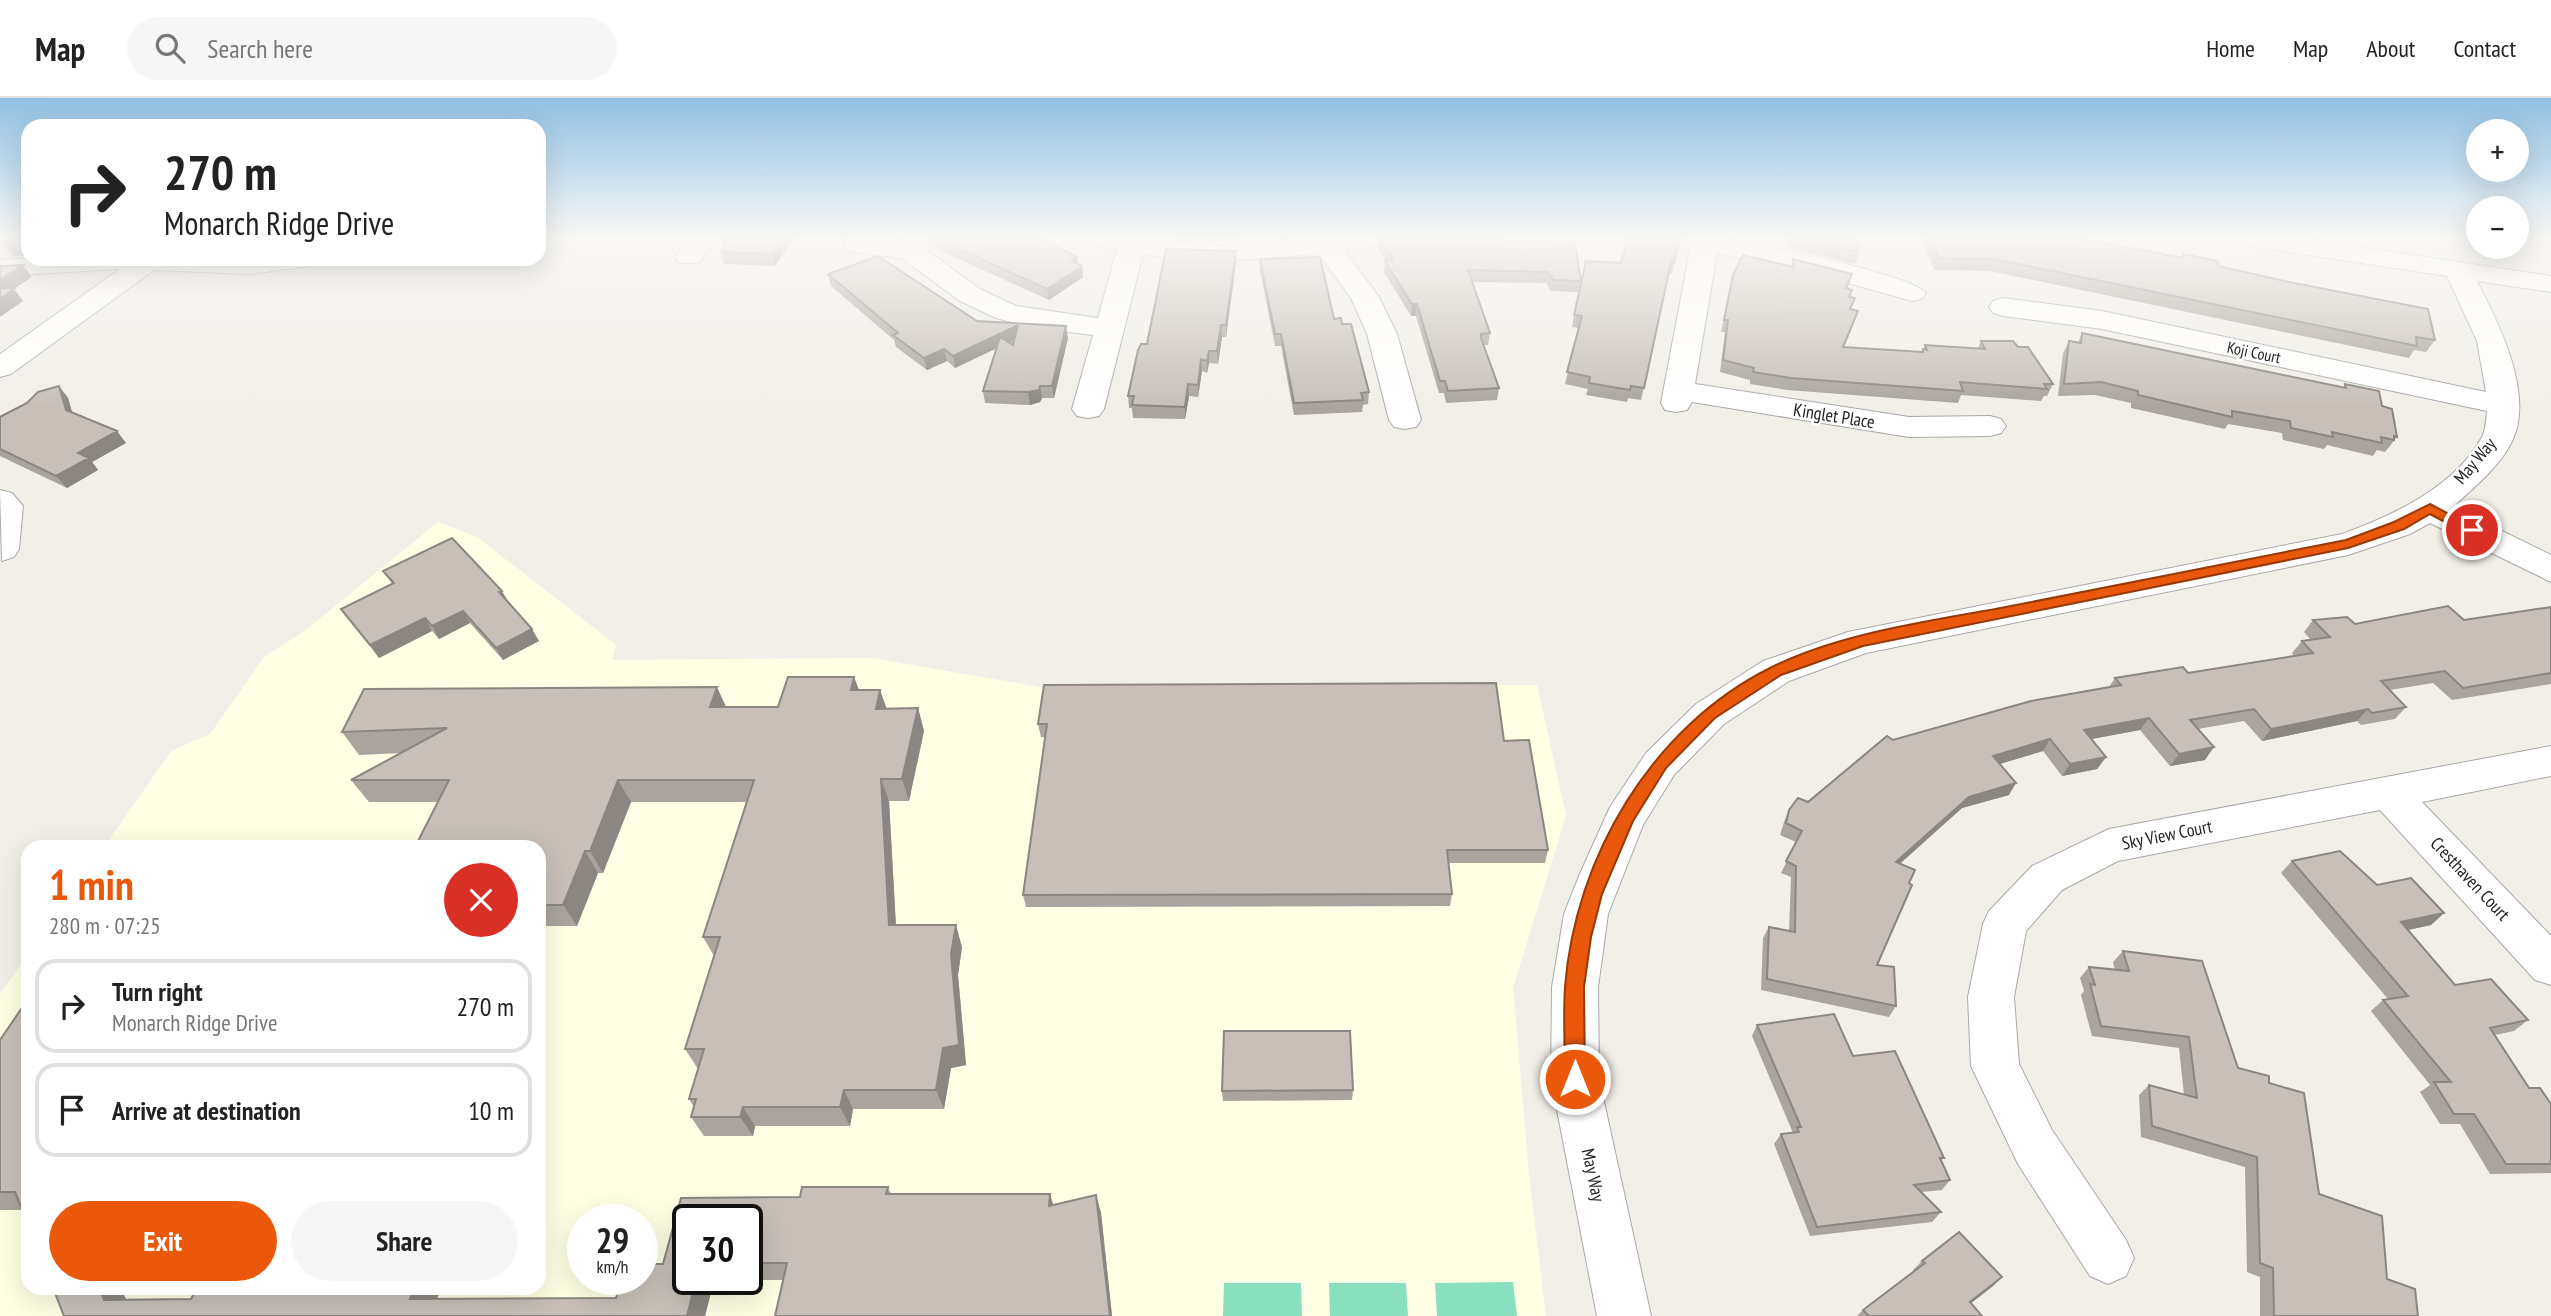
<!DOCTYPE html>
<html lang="en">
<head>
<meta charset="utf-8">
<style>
	:root { --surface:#fff; --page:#f6f6f6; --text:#222; --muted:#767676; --line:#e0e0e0; --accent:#ea580c }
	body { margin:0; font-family:"PT Sans Narrow",sans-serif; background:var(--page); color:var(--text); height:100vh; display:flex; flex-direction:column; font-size:26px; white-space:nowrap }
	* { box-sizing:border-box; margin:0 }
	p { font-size:23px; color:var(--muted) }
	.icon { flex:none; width:38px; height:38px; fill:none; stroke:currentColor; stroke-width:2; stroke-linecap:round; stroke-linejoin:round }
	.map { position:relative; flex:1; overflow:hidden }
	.details { position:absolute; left:21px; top:742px; width:525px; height:455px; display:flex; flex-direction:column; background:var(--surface); border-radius:21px; box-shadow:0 7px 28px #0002 }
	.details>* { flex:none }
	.banner { position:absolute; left:21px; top:21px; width:525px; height:147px; border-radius:21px; box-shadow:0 7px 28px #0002; background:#fff; color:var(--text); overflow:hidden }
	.tools { position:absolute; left:2466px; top:21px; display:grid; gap:14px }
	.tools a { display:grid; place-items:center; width:63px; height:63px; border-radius:50%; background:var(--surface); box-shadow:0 7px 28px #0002; font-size:35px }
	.speed { position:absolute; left:567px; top:1106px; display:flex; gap:14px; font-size:35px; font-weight:700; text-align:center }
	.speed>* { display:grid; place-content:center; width:91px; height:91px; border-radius:50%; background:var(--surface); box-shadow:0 7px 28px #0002; line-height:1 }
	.speed small { font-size:18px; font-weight:400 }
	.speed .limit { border:4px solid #111; border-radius:10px; background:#fff; color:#111 }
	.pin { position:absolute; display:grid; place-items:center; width:60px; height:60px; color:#fff; margin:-30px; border:4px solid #fff; border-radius:50%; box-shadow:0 2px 7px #0007 }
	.me { position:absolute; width:77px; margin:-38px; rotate:0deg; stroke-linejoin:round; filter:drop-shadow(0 0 5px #0008) }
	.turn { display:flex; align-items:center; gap:24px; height:147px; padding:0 28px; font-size:32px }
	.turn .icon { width:91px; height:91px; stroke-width:2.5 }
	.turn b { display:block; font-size:49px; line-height:60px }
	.round { display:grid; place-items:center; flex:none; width:74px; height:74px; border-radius:37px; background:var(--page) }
	.head { display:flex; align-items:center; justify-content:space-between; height:119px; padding:0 28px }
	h1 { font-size:42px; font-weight:800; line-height:52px; color:var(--accent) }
	.primary-button { display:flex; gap:14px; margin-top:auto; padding:14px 28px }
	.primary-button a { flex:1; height:80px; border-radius:42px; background:var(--accent); color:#fff; font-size:28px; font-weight:800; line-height:80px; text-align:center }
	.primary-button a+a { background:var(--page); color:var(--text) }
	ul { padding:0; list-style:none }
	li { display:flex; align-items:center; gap:21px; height:94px; margin:0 14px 10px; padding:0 14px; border:4px solid var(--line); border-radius:21px }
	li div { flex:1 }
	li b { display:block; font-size:26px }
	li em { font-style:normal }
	header { display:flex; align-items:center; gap:42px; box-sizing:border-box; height:98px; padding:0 35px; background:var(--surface); border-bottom:2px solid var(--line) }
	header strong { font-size:33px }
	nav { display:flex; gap:38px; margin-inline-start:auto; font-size:24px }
	.search { width:490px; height:63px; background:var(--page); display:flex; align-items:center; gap:18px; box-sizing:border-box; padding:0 24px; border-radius:38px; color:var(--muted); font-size:26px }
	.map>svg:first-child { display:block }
	.education { fill:#ffffe5; fill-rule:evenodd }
	.pitch { fill:#88e0be }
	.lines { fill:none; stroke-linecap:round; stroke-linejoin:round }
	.minor-casing { stroke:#a9a9a9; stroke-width:2 }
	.minor { fill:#fff; fill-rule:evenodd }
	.wall { fill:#aba49e; fill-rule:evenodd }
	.shaded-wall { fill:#8b8681 }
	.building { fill:#c7bfb8; stroke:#8b8681; stroke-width:2 }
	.route { fill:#ea580c; stroke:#983908; stroke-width:2 }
	.labels { text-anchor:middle; stroke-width:5; stroke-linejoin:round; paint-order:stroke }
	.far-street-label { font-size:16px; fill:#222; stroke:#fff }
	.street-label { font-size:18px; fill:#222; stroke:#fff }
</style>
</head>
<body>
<header>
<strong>Map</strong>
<div class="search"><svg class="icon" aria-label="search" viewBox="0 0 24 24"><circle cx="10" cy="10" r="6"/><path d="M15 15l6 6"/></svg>Search here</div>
<nav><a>Home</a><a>Map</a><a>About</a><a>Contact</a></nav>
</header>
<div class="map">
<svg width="2551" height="1218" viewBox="0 0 2551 1218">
	<rect width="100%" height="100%" fill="#f2efe9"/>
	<!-- education -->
	<path class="education" d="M438 424 477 439 616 547 612 562 872 560 1040 589 1537 587 1566 718 1513 890 1529 1077 1546 1218H0V896L28 856V1190H539V749H104L171 653 210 636 264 559 306 532ZM583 1122H642V1181H583ZM688 1122H747V1181H688Z"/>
	<!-- pitch -->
	<path class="pitch" d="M1513 1184 1517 1218H1437L1435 1185Z
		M1224 1185H1301L1302 1218H1223Z
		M1329 1185H1406L1408 1218H1330Z"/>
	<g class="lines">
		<!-- minor casing -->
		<g class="minor-casing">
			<path id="minor" d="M690 139H717L699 165H679L675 159Z
				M857 139 892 140 921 148 980 191 1016 208 1098 220 1117 151 1088 145 1084 139H1137L1172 146 1231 148 1307 139H1402L1398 145 1344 152 1379 199 1397 236 1421 322 1416 329 1405 331 1394 329 1389 322 1367 236 1351 200 1318 155C1259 161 1202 168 1143 156L1104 311 1099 318 1088 320 1077 318 1072 311 1093 237 1035 230 996 220 960 203 901 160 847 153 843 147 847 141Z
				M1635 139C1661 139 1689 137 1715 139 1745 142 1914 177 1926 195L1922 201 1912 203 1808 174 1717 155 1695 286 1909 319 1990 318 2001 321 2006 328 2001 335 1990 338 1909 339 1692 304 1687 312 1676 314 1665 312 1661 305 1690 152 1639 145Z
				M2229 139H2294L2551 178V194L2477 183C2498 224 2534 294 2513 341 2502 367 2473 390 2453 409L2551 457V484L2430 425 2410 436 2348 457 1866 555 1789 583 1724 626 1674 677 1643 727 1608 816 1598 889 1599 981 1651 1218H1597L1551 981 1552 889 1564 816 1579 778 1610 709 1646 655 1696 606 1763 563 1848 534 2342 436C2392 418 2455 389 2482 339 2486 332 2486 321 2487 313L2102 231 2003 218 1993 215 1989 209 1993 203 2003 200 2102 213 2486 294 2477 243 2447 178 2242 147 2233 145Z
				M28 160V161H320L316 167 250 176 154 172 11 276 0 279V256L120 171 0 178V162Z
				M0 392 12 395 23 408 19 451 14 459 2 463Z
				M2551 648V678L2422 704 2551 838V887L2535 882 2380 712 2118 763 2062 792 2026 833 2014 899 2019 966 2052 1032 2126 1142 2134 1160 2126 1178 2108 1186 2090 1178 2018 1066 1971 968 1968 899 1983 826 1989 813 2032 768 2109 731Z"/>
		</g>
		<!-- minor -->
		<use href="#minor" class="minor"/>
	</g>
	<!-- wall -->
	<path class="wall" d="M28 139V158H13L4 147Z
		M794 139 775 168 724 166 721 154 724 149 722 143Z
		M811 139H837V140Z
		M926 139H1036L1082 168 1083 179 1049 202 928 147Z
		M1170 139H1239L1238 144 1171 143Z
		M1378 139 1507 143 1581 183 1579 194 1551 193 1546 185 1472 184 1490 235 1488 247H1484L1499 290 1497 302 1446 305 1444 295H1439L1416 218H1411L1384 174 1385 162 1378 150Z
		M1785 139H1856L1859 154 1855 166 1786 149Z
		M1919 139H2073L2181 160 2183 156 2435 242 2426 254 2414 252 2409 260 1990 173 1935 172Z
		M1680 141 1672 176H1669L1641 302 1628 300 1627 304 1586 297 1588 291 1565 286 1579 230 1572 229 1574 217 1621 165Z
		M1260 161 1342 226 1369 294 1368 306 1363 307 1362 314 1294 317 1281 248H1275L1260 173Z
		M1793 161 1846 190 1849 199 1855 200 1851 211 1854 225 1844 249 1922 254 1925 247 1978 250 1981 243 2018 249 2053 286 2047 298H2044L2041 303 1961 297 1958 305 1787 292 1750 286V282L1720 274 1725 234H1721L1733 177 1791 168Z
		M1236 165 1226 239H1222L1218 266 1209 265 1207 275 1202 273 1198 299 1189 298 1185 321 1133 320 1132 310H1129L1128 298 1147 246Z
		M828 176 977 223 1068 240 1054 300H1042L1040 304 1030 307 985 305 983 293 997 250 955 270 947 263 927 272 896 249 894 242 831 188Z
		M2082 235 2343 289 2345 286 2382 308 2397 339 2385 354 2377 352 2373 358 2327 347 2324 351 2283 342 2282 335 2228 326 2225 331 2131 310V305L2095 297 2058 298 2063 255 2069 243 2078 245Z
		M59 288 68 300 72 315 126 345 92 364 98 372 67 390 0 358V319Z
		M383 473 509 505 539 543 503 562 470 525 439 541 432 533 379 560 341 511 392 486Z
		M2551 509V586L2452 602 2433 585 2390 592 2406 609 2395 621 2361 627 2357 623 2262 643 2244 623 2198 631 2205 662 2170 668 2140 632 2091 641 2106 659 2097 671 2062 678 2043 653 2000 666 2009 697 1962 710 1900 766 1909 785 1877 867 1896 908 1889 919 1761 892 1763 840 1769 829 1789 833 1791 779 1781 775 1796 744 1780 737 1784 724 1789 712 1808 704 1893 642 2109 589 2115 580 2188 575 2294 558 2292 555 2302 543 2311 542 2304 534 2313 522 2355 526 2464 522Z
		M854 579 859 592 886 611 918 610 924 633 909 703H889L896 827 962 849 958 877 966 967 951 970 944 1011H853L850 1028H755L753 1038H704L691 1019 694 1009 689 1001 698 971 685 951 714 858 703 839 746 704H631L603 775H598L577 828H539V749L438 704H369L351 682 401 655 359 657 342 634 726 609H778Z
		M1038 626 1504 643 1548 752 1545 765H1448L1452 796 1450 808 1026 809 1023 797 1045 639H1041Z
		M2292 763 2377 787 2444 815 2431 827 2408 832 2455 887 2528 922 2514 933 2495 937 2529 990 2551 1006V1075L2490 1076 2460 1026H2440L2420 994 2430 987 2371 913 2383 902 2388 901 2281 775Z
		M2123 853 2238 970 2269 985 2319 1096 2387 1181 2418 1218H2260V1179L2247 1174 2245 1069 2141 1039 2139 997 2149 987 2184 997 2179 950 2092 938 2081 897 2084 893 2080 880 2089 869 2115 872 2113 864Z
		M1757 927 1853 958 1944 1060 1941 1062 1950 1082 1942 1092 1922 1094 1941 1114 1932 1124 1810 1138 1774 1046 1781 1036 1793 1035 1752 938Z
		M0 942 22 1112H0Z
		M1353 992 1352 1002 1223 1003 1222 993Z
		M802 1089H888L891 1096H1050L1053 1107 1096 1097 1101 1115 1112 1218H775L783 1182H714L705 1218H64L53 1190H121L126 1201H191L197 1190H441L437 1201 616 1200 622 1181H642V1166H663L681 1100 800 1099ZM688 1122H747V1181H688Z
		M1922 1163 1993 1188 1971 1205 1982 1218H1857L1863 1212 1914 1173 1913 1172Z"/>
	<!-- shaded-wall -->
	<path class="shaded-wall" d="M539 139H548V142L539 144Z
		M783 139H794L775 168 772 156Z
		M1236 153V165L1226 239V227Z
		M1077 159 1078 170 1082 168 1083 179 1049 202 1047 191 1071 163Z
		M23 167 32 179 0 200V182Z
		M14 191 23 203 0 219V201Z
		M1412 206H1417L1416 218H1411Z
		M1018 227 1020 239 955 270 953 258Z
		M1221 227 1222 239 1218 266 1217 253Z
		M1066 228 1068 240 1054 300 1052 288Z
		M944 251 947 263 927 272 924 260Z
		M1209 253V265L1207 275V263Z
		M1201 261 1202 273 1198 299V287Z
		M1188 286 1189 298 1185 321V309Z
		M59 288 68 300 75 324 66 312Z
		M1040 288 1042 300 1040 304 1030 307 1028 294Z
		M117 333 126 345 92 364 98 372 67 390 56 378 78 355Z
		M502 493 509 505 499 494Z
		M463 513 470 525 439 541 432 528Z
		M425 520 432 533 379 560 370 547Z
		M532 531 539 543 503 562 496 550Z
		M854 579 862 601 851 592Z
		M717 589 727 611 710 609Z
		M880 592 888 614 876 611Z
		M918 610 924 633 909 703 902 681Z
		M2368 611 2357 623 2262 643 2271 631Z
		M2149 620 2140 632 2076 644 2084 632Z
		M2050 641 2043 653 1986 670 1993 658Z
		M2214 649 2205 662 2170 668 2179 656Z
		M2106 659 2097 671 2062 678 2070 666Z
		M881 681 889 703 897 849 889 827Z
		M618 682 631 704 603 775 590 753Z
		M2016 685 2009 697 1962 710 1889 775 1896 764 1969 699Z
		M585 753 598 775 577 828 563 807Z
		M2444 815 2431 827 2389 836 2401 824Z
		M956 827 962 849 958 877 966 967 951 970 944 1011 936 992 951 856Z
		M844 992 853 1011 850 1028 840 1009Z
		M743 1009 755 1028 753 1038 740 1019Z
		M1050 1096 1055 1114 1049 1108Z
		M1096 1097 1101 1115 1112 1218H1110Z
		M2002 1179 1993 1188 1961 1213 1970 1204Z
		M696 1181H714V1182L705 1218H687Z
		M99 1190H121L133 1218 104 1202Z
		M414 1190H441L431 1217 410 1201Z"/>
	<!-- building -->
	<path class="building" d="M12 139H28V147H4Z
		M725 139H783L772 156 721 154 728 143H722Z
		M933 139H1036L1077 159 1071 163 1082 168 1047 191Z
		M1378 139H1506L1507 143 1575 145 1581 183 1553 182 1548 174 1468 172 1490 235 1481 236V240L1499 290 1448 293 1445 283H1440L1417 206H1412L1385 163 1393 161Z
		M1628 139H1662L1680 141 1674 165 1671 164 1644 290 1631 288 1630 292 1589 285 1590 279 1567 274 1582 218 1574 217 1586 163 1621 165Z
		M1794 139H1856L1859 154Z
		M1929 139H2073L2183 160V156L2218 163V168L2289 184 2428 211 2435 242 2416 239 2417 248 1994 161 1939 160Z
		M1166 151 1236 153 1226 227H1221L1217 253H1209L1207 263 1201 261 1198 287 1188 286 1185 309 1132 307 1134 298H1128L1138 252 1141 246H1147Z
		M1743 157 1794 169 1793 161 1852 176 1846 190 1852 192 1849 199 1855 200 1850 211 1858 213 1843 249 1923 254V251L1927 252 1925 247 1985 251 1981 243H2013L2018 249H2028L2053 286H2044L2047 291 1960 284 1963 293 1791 280 1753 274 1754 270 1723 262 1728 222H1724L1733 177Z
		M878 158 977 223 1066 228 1052 288H1040L1039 292 1028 294 983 293 1000 239 1013 247 1018 227 953 258 944 251 924 260 893 237 898 235 828 176Z
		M1320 159 1334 221 1341 220 1342 226H1351L1369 294 1361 295 1363 302 1294 305 1281 236H1275L1260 161Z
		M23 167 0 182V168Z
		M0 190 14 191 0 201Z
		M2082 235 2346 290 2345 286 2379 293 2382 308 2392 311 2397 339 2394 338V342L2381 339 2382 345 2332 334 2333 339 2291 330 2290 323 2232 313V319L2138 297V293L2101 284 2064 286 2069 243 2081 245Z
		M59 288 66 312 117 333 78 355 89 360 56 378 0 351V319L27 305 38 294Z
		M452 440 502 493 499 494 532 531 496 550 463 513 432 528 425 520 370 547 341 511 394 485 383 473Z
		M2448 508 2464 522 2551 509V575L2463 590 2445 573 2381 583 2406 609 2372 615 2368 611 2271 631 2254 611 2190 622 2214 649 2179 656 2149 620 2084 632 2106 659 2070 666 2050 641 1993 658 2016 685 1969 699 1896 764 1915 772 1909 785 1912 787 1877 867 1894 869 1896 908 1767 881 1769 829 1795 834 1796 768 1786 763 1802 733 1786 725 1789 712 1798 700 1808 704 1887 638 1893 642 2031 603 2121 587 2115 580 2183 569 2188 575 2313 555 2302 543 2330 539 2313 522 2347 519 2355 526Z
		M788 579H854L851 592H880L876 611 918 610 902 681H881L889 827H956L951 856 959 947 943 950 936 992H844L840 1009H743L740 1019H691L696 1001H689L704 951H685L720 839H703L754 682H618L590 753H585L563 807H539V749H415L449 682H351L447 630 342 634 364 591 717 589 710 609H778Z
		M1496 585 1504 643 1529 642 1548 752H1447L1452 796 1023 797 1047 626H1038L1044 587Z
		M161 748H268L160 749Z
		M2340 753 2377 787 2411 780 2444 815 2401 824 2455 887 2491 881 2528 922 2490 930 2529 990H2540L2551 1006V1066H2506L2474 1016H2454L2434 984H2451L2383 902 2408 898 2292 763Z
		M2123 853 2202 863 2238 970 2269 978V985L2304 995 2319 1096 2382 1118 2387 1181 2415 1191 2418 1218H2274L2273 1170 2260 1165 2257 1059 2152 1028 2149 987 2197 1000 2189 939 2101 928 2090 886 2095 887 2089 869 2129 873Z
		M28 901V1126L15 1094H0V942Z
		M1834 916 1853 958 1895 953 1944 1060H1940L1950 1082 1914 1087 1941 1114 1817 1129 1781 1036 1799 1034 1797 1029H1801L1757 927Z
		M1224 933H1350L1353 992 1222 993Z
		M802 1089H888L886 1096H1050L1049 1108 1096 1097 1110 1218H775L787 1165H747V1122H688V1181H696L687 1218H64L53 1190H99L104 1202 191 1201 197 1190H414L410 1201 616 1200 622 1181H642V1166H663L681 1100 800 1099Z
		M1959 1134 2002 1179 1970 1204 1982 1218H1869L1863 1212 1925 1165 1922 1163Z"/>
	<!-- sky -->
	<linearGradient id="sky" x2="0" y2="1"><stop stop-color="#8fc0e4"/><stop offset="0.45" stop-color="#f9f8f5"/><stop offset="1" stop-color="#f9f8f5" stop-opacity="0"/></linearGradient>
	<rect width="2551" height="309" fill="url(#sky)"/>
	<!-- route -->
	<path class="route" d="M2430 406 2479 432 2472 437 2467 436 2430 416 2404 431 2348 450 1863 548 1781 577 1715 620 1666 670 1633 723 1602 796 1591 839 1584 889 1585 981 1582 987 1575 990 1568 987 1565 981C1565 950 1563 919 1565 889 1575 759 1652 629 1770 570 1841 534 1933 523 2011 508 2122 486 2234 464 2346 442L2394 424Z"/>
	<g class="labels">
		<!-- far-street labels -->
		<g class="far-street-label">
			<text transform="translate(2254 254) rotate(12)" y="6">Koji Court</text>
		</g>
		<!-- street labels -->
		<g class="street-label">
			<text transform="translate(1834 318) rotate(9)" y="6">Kinglet Place</text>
			<text transform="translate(2475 363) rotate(-50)" y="6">May Way</text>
			<text transform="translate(2167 737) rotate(-11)" y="6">Sky View Court</text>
			<text transform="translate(2470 781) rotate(47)" y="6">Cresthaven Court</text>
			<text transform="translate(1593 1077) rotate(78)" y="6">May Way</text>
		</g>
	</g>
</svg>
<div class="tools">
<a>+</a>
<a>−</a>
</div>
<div class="speed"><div>29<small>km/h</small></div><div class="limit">30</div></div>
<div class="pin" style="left:2472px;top:432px;background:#d93025"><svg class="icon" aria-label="arrive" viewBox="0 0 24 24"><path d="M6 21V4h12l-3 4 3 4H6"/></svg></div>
<svg class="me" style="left:1575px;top:981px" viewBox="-20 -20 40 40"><circle r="17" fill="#ea580c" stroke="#fff" stroke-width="3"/><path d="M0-11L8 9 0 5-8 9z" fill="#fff"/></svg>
<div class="banner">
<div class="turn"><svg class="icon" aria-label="right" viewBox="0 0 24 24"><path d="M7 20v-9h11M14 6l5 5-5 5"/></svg><div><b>270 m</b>Monarch Ridge Drive</div></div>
</div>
<section class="details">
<div class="head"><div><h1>1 min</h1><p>280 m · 07:25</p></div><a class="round" style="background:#d93025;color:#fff"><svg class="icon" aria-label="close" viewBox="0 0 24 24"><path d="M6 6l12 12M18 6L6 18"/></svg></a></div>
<ul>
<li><svg class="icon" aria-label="right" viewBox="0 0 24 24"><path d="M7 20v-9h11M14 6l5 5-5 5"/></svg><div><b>Turn right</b><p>Monarch Ridge Drive</p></div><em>270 m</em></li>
<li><svg class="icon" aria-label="arrive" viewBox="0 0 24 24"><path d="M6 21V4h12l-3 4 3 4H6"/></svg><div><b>Arrive at destination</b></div><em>10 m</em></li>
</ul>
<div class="primary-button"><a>Exit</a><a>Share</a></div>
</section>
</div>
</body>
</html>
